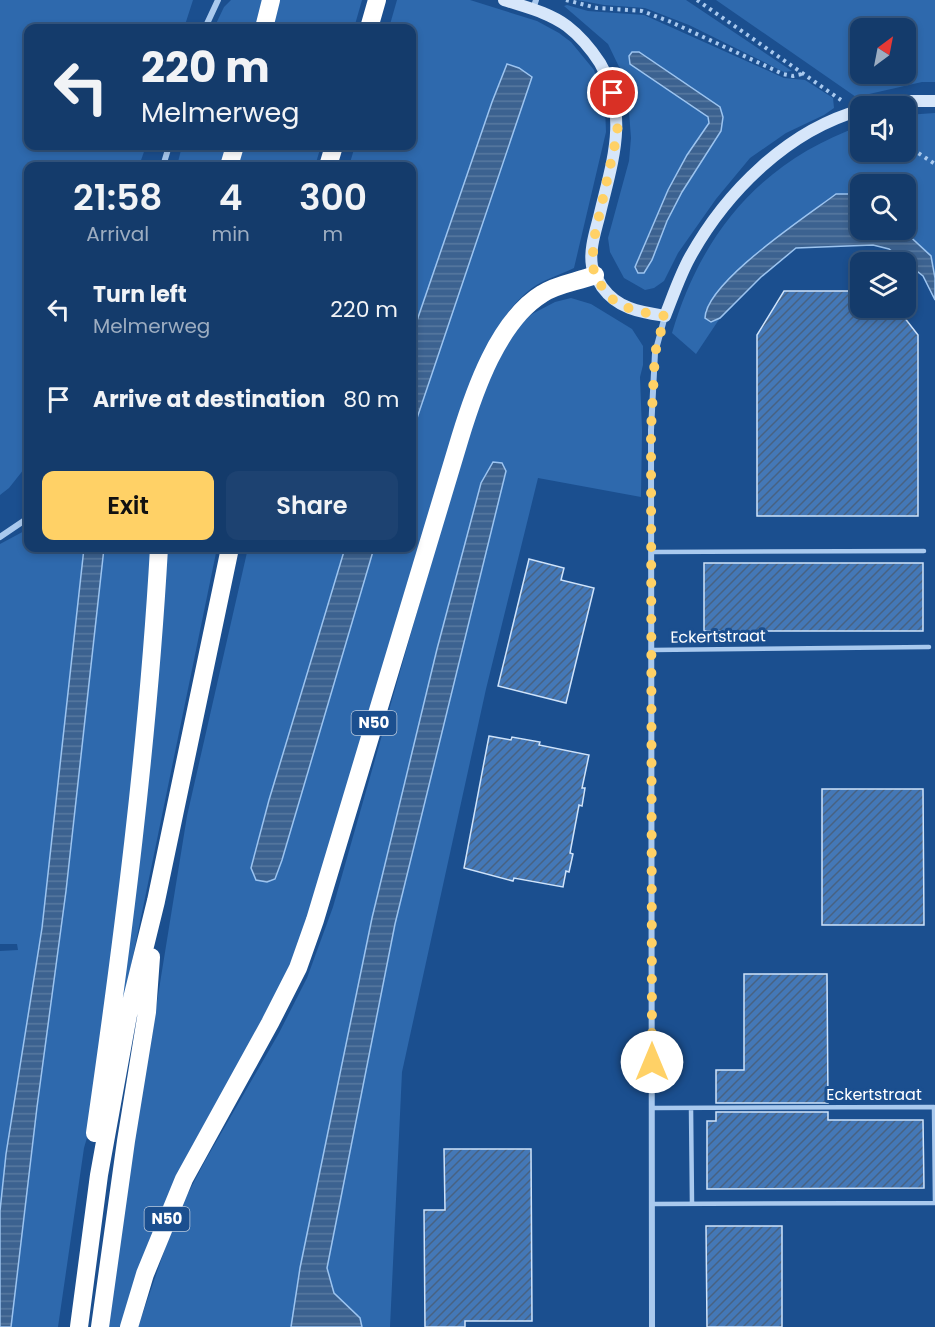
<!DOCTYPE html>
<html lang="en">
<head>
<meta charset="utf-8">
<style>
	:root { --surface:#143b6b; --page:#1d4271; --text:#f1f3f6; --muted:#9dadc1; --line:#33557e; --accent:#ffd166 }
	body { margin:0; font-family:Poppins,sans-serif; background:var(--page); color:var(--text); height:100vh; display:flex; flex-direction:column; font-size:22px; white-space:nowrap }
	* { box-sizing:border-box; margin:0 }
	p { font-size:20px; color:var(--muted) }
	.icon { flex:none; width:33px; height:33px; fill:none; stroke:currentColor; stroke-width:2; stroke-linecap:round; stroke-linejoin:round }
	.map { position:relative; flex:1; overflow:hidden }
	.details { position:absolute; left:24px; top:162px; width:392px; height:390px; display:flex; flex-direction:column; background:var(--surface); border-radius:12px; box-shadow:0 3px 9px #0003,0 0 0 2px var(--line) }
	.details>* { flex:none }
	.guide { position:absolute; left:24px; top:24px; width:392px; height:126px; border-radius:12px; box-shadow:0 3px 9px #0003,0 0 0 2px var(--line); background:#143b6b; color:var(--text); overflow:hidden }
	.needle { width:39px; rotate:32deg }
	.controls { position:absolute; left:850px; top:18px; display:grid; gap:12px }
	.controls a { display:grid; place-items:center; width:66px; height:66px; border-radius:12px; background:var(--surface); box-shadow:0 3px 9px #0003,0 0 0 2px var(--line); font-size:30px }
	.pin { position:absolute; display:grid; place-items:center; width:51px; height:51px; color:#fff; margin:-26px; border:3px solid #fff; border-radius:50%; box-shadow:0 2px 6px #0007 }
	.me { position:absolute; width:66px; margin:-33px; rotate:0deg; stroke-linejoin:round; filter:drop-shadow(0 0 4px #0008) }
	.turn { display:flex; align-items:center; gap:21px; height:126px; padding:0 18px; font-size:27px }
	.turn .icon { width:78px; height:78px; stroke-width:2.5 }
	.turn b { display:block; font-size:42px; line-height:51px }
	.eta { display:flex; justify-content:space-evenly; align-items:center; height:102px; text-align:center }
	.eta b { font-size:36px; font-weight:600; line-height:42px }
	.button { display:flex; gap:12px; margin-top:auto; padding:12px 18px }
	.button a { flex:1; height:69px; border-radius:12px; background:var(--accent); color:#111; font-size:24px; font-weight:600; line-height:69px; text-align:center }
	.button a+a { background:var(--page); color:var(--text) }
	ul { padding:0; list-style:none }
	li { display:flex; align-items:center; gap:18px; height:90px; padding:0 18px }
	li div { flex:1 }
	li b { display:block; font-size:22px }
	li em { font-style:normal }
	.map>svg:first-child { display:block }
	.grass { fill:#2e69ad; fill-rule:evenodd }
	.water { fill:url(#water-rules); stroke:#9cc4f0; stroke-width:1.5 }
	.building { fill:url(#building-hatch); stroke:#cfe3fa; stroke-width:1.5 }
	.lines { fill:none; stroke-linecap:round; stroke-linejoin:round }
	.path { stroke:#a9c9ee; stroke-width:4; stroke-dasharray:3 4.5; stroke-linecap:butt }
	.lane { stroke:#a9c9ee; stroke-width:4.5 }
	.street { stroke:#a9c9ee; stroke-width:6 }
	.secondary { stroke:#d6e6fa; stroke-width:12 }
	.highway { stroke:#fff; stroke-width:18 }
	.route { stroke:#ffd166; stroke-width:10; stroke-dasharray:0 18 }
	.labels { text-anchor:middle; stroke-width:6; stroke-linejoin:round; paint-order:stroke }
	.shield { fill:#1b4f8f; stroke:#bbcadd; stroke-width:1.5 }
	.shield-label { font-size:15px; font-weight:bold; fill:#fff }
	.street-label { font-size:16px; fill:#fff; stroke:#1b4f8f }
</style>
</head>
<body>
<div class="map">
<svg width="935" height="1327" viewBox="0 0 935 1327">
	<defs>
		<pattern id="water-rules" width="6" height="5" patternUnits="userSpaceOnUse" patternTransform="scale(1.5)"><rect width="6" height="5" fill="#3c6290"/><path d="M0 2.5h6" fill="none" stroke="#597aa1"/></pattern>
		<pattern id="building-hatch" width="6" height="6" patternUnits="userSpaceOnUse" patternTransform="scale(1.5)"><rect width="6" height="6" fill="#4478b7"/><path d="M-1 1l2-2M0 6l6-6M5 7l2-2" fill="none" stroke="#486282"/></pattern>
	</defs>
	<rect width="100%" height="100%" fill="#1b4f8f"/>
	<!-- grass -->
	<path class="grass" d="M0 0H193L184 28H28V146H146L139 166H28V464L9 488 0 495Z
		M231 0H362L354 28H214L224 7Z
		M397 0H470L537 21 559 33 571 42 594 70 605 106 606 132 574 268C560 275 545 279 532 288 498 314 483 356 467 394L297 954 177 1179 153 1231 138 1270 123 1327H106L123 1198 150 1045 187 816 248 548H345L269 800 252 868 256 880 275 879 282 860 374 548H411V436L532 77 519 68 507 65 492 102 411 338V166H349L355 146H411V28H389Z
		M577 0H686L792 71 784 72 689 25 645 8 604 5Z
		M716 0H935V82H922L856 97ZM861 28H906V74H861Z
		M567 5 588 11 644 15 784 78 805 80 833 98 834 108 824 115 786 133 750 158 716 199 678 253 664 281 654 288 645 290 624 278 610 252 608 238 629 161 631 138 628 99 622 73 608 44 564 6ZM639 52 720 107 723 117 721 131 682 192 667 221 652 260 635 267C655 216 677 169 709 123L708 118Z
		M935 113V278C932 272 935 269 933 263 929 252 912 237 903 230H906V184H861V200L849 194 750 258 721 288 705 311 711 322 720 318 696 354 672 333C701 234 761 161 861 126V152H906V115Z
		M182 146H321L315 166H177Z
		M571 298 591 304 632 329 643 346V365L640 377 642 431 641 497 538 478 486 689 402 1072 390 1327H362L360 1318 334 1293 327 1268 395 924 506 471 501 463 481 483 437 649 372 918 300 1268 291 1327H138L177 1214 205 1161 279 1033 307 978 333 907 462 454 486 383 517 327 532 314 555 302Z
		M28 529V548H84L42 928 6 1154 0 1211V951L18 950 17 944H0V544Z
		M104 548H217L117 1034 84 1148 58 1327H11L37 1107 66 891Z"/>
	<!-- water -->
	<path class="water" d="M632 52H639L720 107 723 117 721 131 682 192 667 221 652 260 644 273H638L635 267 668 190 687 155 709 123 708 117 630 64 629 56Z
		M507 64 519 68 532 77 411 436V338L492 102Z
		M836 194H849L861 200V230H903L931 256 935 278V300L923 276 889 249 873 245 796 248 761 277 720 318 711 322 705 318C706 282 807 216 836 194Z
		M493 462 502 463 506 471 395 924 327 1268 334 1293 360 1318 362 1327H291L300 1268 372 918 437 649 481 483Z
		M84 548H104L66 891 37 1107 11 1327H0V1211L6 1154 42 928Z
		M345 548H374L282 860 275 879 267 882 256 880 251 868 269 800Z"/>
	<!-- building -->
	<path class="building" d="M784 291H861V308H897L918 335V516H757V335Z
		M529 559 564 568 561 580 594 588 566 703 498 686Z
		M704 563H923V631H704Z
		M489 736 511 740 512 737 540 742 539 745 589 755 582 788H585L582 806 579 805 570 853 573 854 569 872 566 871 563 887 514 878 513 881 464 868Z
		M822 789H923L924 925H822Z
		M744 974H827L828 1103H716V1070H744Z
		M716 1112H828V1120H923L924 1188 707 1189V1121H716Z
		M444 1149H531L532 1321H465V1327H425L424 1210H445Z
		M706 1226H782V1327H707Z"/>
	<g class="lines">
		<!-- path -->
		<path class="path" d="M566 0 597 8 642 11 671 22 783 74 793 76 802 74
			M697 0 841 100
			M906 145 935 164"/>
		<!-- lane -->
		<path class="lane" d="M651 552 924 551
			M652 650 929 647
			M652 1108 934 1107 935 1203 652 1204
			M691 1108 692 1204"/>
		<!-- street -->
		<path class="street" d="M533 9 536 0
			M205 28 218 0
			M163 166 169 146
			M0 537 28 518
			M652 1327 651 430 655 353 665 316"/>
		<!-- secondary -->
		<path class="secondary" d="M504 0C525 7 548 12 567 26 580 36 591 49 600 63 629 115 613 159 600 213 596 230 589 249 592 266 594 274 598 280 602 287 618 309 640 312 665 316 673 296 680 275 690 257 726 192 788 130 861 110
			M877 106 899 101H935"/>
		<!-- highway -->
		<path class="highway" d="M264 28 271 0
			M369 28 377 0
			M229 166 235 146
			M328 166 334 146
			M95 1133C123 939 148 743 159 548
			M79 1327 99 1175 128 1015 156 901 230 548
			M100 1327 126 1141 147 1012 151 957
			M129 1327 145 1274 184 1179 270 1023 298 968 315 920 460 438C474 392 498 321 542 294 557 284 577 282 595 275"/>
	</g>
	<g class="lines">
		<!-- route -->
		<path class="route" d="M613 93 618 120 617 135 594 239 592 266 600 284 611 298 618 304 636 311 665 316 655 353 651 430 652 1062"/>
	</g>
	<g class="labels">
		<!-- shield labels -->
		<g class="shield">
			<rect x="351.5" y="711" width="45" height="24" rx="4.5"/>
			<rect x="144.5" y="1207" width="45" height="24" rx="4.5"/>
		</g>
		<g class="shield-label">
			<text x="374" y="728">N50</text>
			<text x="167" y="1224">N50</text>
		</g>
		<!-- street labels -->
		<g class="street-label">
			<text transform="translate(718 636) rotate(-1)" y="6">Eckertstraat</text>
			<text x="874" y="1100">Eckertstraat</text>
		</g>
	</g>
</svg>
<div class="controls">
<a><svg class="needle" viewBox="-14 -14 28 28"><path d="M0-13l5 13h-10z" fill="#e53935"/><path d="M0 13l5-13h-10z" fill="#9dadc1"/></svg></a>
<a><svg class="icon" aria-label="sound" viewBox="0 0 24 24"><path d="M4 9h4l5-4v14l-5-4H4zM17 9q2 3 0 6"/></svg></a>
<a><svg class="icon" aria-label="search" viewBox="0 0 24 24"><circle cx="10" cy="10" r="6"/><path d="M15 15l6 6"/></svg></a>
<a><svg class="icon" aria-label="layers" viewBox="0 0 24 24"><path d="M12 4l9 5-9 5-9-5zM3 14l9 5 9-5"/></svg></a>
</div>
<div class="pin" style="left:613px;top:93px;background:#d93025"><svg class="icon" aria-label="arrive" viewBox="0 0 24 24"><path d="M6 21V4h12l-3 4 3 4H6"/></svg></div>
<svg class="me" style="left:652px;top:1062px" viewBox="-20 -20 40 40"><circle r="19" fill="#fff"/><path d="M0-13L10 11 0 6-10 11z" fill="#ffd166"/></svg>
<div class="guide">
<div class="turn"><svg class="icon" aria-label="left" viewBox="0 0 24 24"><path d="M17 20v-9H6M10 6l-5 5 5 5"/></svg><div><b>220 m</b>Melmerweg</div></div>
</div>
<section class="details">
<div class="eta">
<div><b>21:58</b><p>Arrival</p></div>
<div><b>4</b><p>min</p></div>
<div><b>300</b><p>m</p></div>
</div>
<ul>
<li><svg class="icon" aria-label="left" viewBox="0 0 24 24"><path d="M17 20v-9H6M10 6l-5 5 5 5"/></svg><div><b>Turn left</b><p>Melmerweg</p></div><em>220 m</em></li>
<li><svg class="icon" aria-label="arrive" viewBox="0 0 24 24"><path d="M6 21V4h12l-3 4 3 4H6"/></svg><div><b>Arrive at destination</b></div><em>80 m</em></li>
</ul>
<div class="button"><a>Exit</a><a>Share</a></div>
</section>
</div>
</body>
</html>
